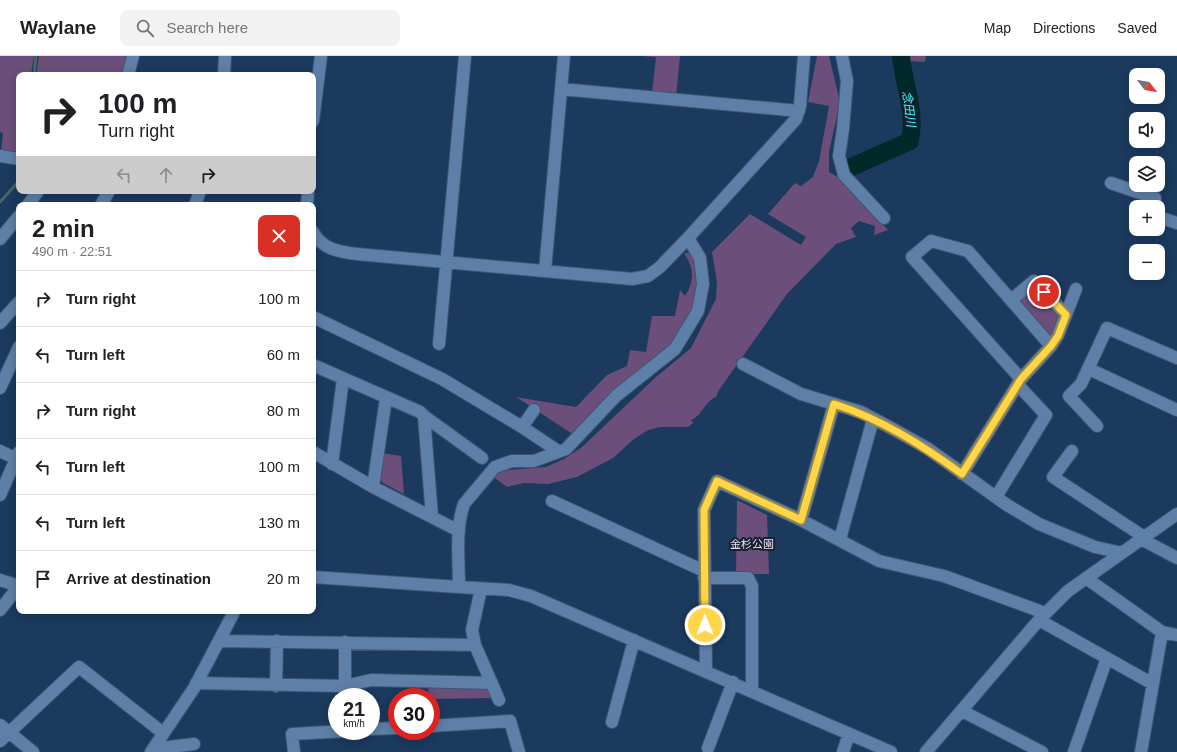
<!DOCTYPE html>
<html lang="en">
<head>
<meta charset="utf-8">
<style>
	:root { --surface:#fff; --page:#f2f2f2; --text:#202124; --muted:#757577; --line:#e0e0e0 }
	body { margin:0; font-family:Helvetica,"Noto Sans JP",sans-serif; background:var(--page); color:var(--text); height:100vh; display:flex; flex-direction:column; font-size:15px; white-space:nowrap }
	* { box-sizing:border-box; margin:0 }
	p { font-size:13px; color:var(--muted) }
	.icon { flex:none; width:22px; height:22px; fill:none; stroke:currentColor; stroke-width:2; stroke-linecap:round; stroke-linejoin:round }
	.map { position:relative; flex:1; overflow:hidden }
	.panel { position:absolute; left:16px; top:146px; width:300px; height:412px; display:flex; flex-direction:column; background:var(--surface); border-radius:8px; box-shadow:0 2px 10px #0003 }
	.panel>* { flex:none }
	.guide { position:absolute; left:16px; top:16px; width:300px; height:122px; border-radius:8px; box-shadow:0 2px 10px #0003; background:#fff; color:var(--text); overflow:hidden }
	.needle { width:26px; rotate:121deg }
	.tools { position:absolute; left:1129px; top:12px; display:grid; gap:8px }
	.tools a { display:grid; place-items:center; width:36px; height:36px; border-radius:8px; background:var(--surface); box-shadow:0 2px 10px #0003; font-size:20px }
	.speed { position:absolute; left:328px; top:632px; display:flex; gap:8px; font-size:20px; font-weight:700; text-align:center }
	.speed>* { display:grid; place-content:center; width:52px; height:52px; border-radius:50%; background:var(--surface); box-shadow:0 2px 10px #0003; line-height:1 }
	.speed small { font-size:10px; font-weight:400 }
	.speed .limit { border:6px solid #d22; background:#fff; color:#111 }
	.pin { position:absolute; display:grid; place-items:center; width:34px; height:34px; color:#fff; margin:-17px; border:2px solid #fff; border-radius:50%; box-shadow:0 1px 4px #0007 }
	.me { position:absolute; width:44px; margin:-22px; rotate:359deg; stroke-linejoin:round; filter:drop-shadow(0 0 3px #0008) }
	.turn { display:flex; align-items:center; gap:14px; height:84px; padding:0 16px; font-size:18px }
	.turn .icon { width:52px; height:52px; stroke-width:2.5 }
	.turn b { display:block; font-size:28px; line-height:34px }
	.lanes { display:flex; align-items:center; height:38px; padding:0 16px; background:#0003; justify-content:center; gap:20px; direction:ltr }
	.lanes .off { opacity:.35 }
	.round { display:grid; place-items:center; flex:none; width:42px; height:42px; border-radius:8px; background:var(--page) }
	.headline { display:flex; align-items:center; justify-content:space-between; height:68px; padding:0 16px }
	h1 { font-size:24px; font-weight:800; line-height:30px }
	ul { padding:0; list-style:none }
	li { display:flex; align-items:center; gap:12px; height:56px; padding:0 16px; border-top:1px solid var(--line) }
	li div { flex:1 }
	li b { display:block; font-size:15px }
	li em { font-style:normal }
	header { display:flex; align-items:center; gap:24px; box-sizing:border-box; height:56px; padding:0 20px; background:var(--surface); border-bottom:1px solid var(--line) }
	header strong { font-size:19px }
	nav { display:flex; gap:22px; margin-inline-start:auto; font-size:14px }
	.search { width:280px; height:36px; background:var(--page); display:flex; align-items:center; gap:10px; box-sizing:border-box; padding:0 14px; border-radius:8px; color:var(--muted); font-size:15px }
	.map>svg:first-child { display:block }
	.green { fill:#6b4e7a }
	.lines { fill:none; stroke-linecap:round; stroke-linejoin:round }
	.stream { stroke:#45656a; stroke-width:3 }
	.river { stroke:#002a2a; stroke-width:18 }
	.minor-casing { stroke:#3d5673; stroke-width:14 }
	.minor { stroke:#5e7fa8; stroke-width:12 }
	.route-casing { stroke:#a68a30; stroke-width:10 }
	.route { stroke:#ffd54a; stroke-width:7 }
	.labels { text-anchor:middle; stroke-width:4; stroke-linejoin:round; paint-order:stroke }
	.park-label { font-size:11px; fill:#ebdef1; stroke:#142132 }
	.water-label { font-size:12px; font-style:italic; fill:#40fffd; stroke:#142132 }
</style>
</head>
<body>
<header>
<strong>Waylane</strong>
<div class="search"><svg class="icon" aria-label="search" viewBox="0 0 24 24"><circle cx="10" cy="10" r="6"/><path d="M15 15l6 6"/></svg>Search here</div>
<nav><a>Map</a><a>Directions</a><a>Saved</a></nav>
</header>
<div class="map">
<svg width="1177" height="696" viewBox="0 0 1177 696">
	<rect width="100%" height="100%" fill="#1b3a5e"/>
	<!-- green -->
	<path class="green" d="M0 0H34L31 19H19V97L1 95 3 77 0 76Z
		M39 0H131L125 19H36Z
		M642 0H680L676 40 652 37 656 1Z
		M817 0H829L840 46 829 96V116L841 123 888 174 874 179 875 170 859 165 851 172 856 181 836 188 787 238 719 334 716 341C704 346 702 360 691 364L693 367 688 371H661L648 374 634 383 613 402 577 421 548 428 524 427 507 431 492 420 497 415 546 411 564 403 582 391 656 321 691 292 716 243 717 226 712 196 750 158 801 189 806 181 768 158 795 127 801 130 813 121 819 105 829 50 808 46Z
		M910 0H926L925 6 909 5Z
		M684 197H690L696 206 699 218 697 245 671 289 574 379 516 341 576 351 607 319 627 310 630 294 646 296 652 260H675L680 234 685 240C695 225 694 212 684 197Z
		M1035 232 1060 259 1051 282 1019 246 1020 241Z
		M382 397 401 400 404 438 383 427 379 421Z
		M737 444 767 459 769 518H736Z
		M428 631 487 632 493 642 431 643 429 641Z"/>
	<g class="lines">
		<!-- stream -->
		<path class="stream" d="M34 19 36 0
			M0 146 19 125"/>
		<!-- river -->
		<path class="river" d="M847 113 910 85C916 54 904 30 901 0"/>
		<!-- minor casing -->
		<g class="minor-casing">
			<path id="minor" d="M842 0 847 25 843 73 839 100 844 119 884 162
				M128 19 133 0
				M224 19 225 0
				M561 33 799 55
				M313 65 321 0
				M0 100 19 103
				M1111 127 1155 142 1153 151
				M28 149 38 135
				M101 149 109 135
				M195 149 200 135
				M307 149 308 135
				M1158 161 1177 167
				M313 176C322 193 339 196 357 198L632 223 648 220 660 211 688 182 796 63 800 50 804 0
				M688 182 700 202 703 228 698 255 675 293 616 340 566 393 534 405H512L495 411 464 448C455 473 459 504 459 531L509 534 531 540 891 696
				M0 183 19 160
				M545 215 564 0
				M1011 244 1034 225 1066 259
				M313 261 442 323 522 371 558 395
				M0 267 19 246
				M439 288 465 0
				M743 308 801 338 861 356 893 373 927 392 1007 449 1039 468 1095 491 1122 497
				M313 309 420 356 424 360 432 461
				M1089 313 1177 354
				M1021 323 912 201 931 185 968 195 1051 290
				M0 332 19 291
				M424 360 482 402
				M1097 370 1069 340 1081 328 1107 272 1177 302
				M522 371 534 354
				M0 395 19 404
				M1072 395 1053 421 1144 481
				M313 396 373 431 459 475
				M332 408 343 323
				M962 418 1021 323 1051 290 1058 279 1076 233
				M373 431 386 342
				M0 439 19 396
				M996 441 1046 359 1018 329
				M552 445 704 515
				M801 464 834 348
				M840 483 873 363
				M1141 483 1177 502
				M313 521 459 531
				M704 522H748L752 530V634
				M1086 522 1162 576 1177 579
				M0 524 19 530
				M481 533 472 574 475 589 499 644
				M0 554 19 530
				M1039 564 1153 628
				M219 585 475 589
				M706 615 704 454 717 425 801 464 879 505 944 520 1045 557
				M196 627 345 630 371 624 492 627
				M276 630 277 585
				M345 630V586
				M962 655 1042 696
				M612 666 634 584
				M0 669 33 696
				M431 670 510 665 519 696
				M371 673 397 672
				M0 685 79 611 163 677
				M708 692 733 626
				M153 693 194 688
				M151 696 194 632 233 558 232 555
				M294 696 292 678 346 675
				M843 696 849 678
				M926 696 1039 564 1068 535 1177 458
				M1074 696 1107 602
				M1141 696 1162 576"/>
		</g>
		<!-- minor -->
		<use href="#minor" class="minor"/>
	</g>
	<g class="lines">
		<!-- route casing -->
		<g class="route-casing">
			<path id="route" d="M705 569 704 454 717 425 801 464 834 348C881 363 922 389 962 418L1021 323 1051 290 1058 280 1066 259 1044 236"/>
		</g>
		<!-- route -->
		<use href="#route" class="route"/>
	</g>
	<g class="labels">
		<!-- park labels -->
		<g class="park-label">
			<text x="752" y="492">金杉公園</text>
		</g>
		<!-- water labels -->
		<g class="water-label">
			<text transform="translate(909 53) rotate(83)" y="4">念田川</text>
		</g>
	</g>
</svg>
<div class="tools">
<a><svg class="needle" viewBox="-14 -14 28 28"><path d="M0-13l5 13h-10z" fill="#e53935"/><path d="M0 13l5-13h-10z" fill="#757577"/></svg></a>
<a><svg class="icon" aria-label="sound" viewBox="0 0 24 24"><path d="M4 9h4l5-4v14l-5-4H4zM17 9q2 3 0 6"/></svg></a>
<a><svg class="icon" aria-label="layers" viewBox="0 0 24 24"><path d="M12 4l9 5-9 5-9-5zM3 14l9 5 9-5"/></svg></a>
<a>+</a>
<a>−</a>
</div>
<div class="speed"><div>21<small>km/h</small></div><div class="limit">30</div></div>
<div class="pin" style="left:1044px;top:236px;background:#d93025"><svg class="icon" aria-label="arrive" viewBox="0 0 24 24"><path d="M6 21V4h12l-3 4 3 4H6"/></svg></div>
<svg class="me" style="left:705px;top:569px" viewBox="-20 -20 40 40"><circle r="17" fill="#ffd54a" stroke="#fff" stroke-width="3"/><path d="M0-11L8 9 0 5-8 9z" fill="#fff"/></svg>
<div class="guide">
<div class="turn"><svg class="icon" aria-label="right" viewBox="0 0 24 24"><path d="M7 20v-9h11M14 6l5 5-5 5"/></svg><div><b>100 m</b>Turn right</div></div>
<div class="lanes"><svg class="icon off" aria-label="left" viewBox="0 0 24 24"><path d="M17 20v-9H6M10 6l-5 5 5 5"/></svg><svg class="icon off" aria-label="ahead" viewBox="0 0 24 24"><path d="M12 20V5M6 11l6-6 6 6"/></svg><svg class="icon" aria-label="right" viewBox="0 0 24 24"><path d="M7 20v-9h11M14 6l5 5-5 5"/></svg></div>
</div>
<section class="panel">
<div class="headline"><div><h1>2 min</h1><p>490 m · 22:51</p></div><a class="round" style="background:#d93025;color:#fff"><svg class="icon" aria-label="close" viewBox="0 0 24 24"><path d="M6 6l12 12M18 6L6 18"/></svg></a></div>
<ul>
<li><svg class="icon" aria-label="right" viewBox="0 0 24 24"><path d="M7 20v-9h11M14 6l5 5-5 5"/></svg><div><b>Turn right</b></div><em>100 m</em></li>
<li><svg class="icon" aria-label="left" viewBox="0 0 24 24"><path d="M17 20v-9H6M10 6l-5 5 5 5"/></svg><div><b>Turn left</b></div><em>60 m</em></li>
<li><svg class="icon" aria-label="right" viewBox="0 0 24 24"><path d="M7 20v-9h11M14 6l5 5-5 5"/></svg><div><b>Turn right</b></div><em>80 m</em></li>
<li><svg class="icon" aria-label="left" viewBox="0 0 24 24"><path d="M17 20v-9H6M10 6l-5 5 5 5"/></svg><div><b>Turn left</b></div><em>100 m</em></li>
<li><svg class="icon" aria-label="left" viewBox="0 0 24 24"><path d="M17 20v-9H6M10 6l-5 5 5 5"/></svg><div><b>Turn left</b></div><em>130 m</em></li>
<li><svg class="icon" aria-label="arrive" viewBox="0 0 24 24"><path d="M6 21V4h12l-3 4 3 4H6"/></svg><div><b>Arrive at destination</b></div><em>20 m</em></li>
</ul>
</section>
</div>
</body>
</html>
